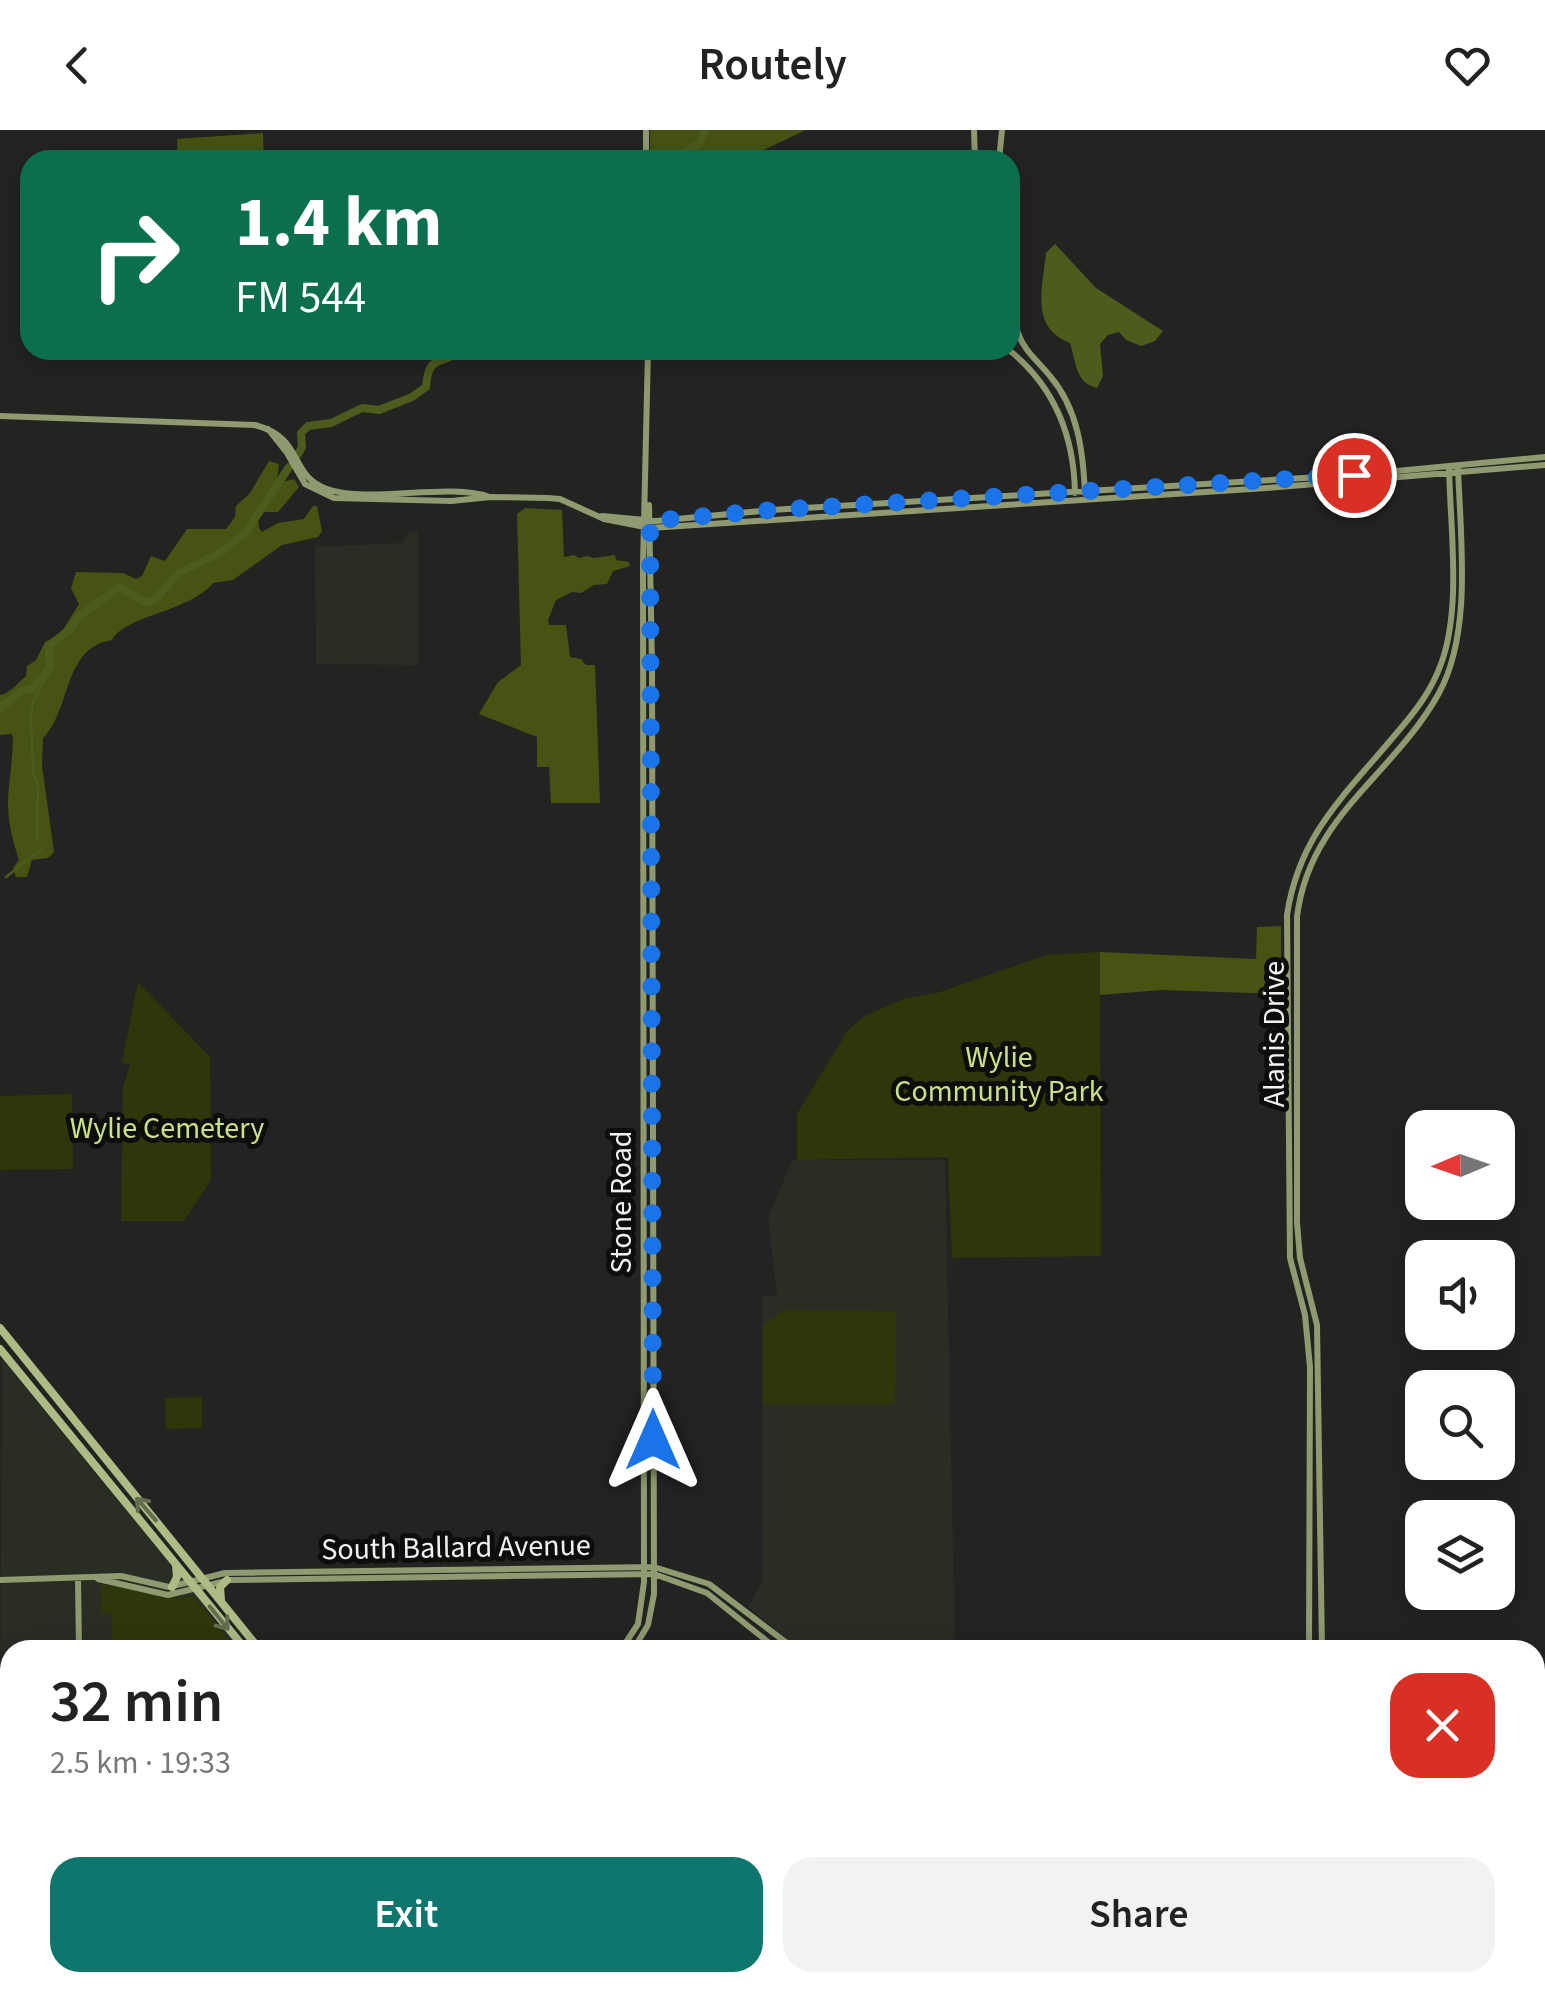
<!DOCTYPE html>
<html lang="en">
<head>
<meta charset="utf-8">
<style>
	:root { --surface:#fff; --page:#f2f2f2; --text:#222; --muted:#767676; --accent:#0f766e }
	body { margin:0; font-family:"Source Sans 3",sans-serif; background:var(--page); color:var(--text); height:100vh; display:flex; flex-direction:column; font-size:38px; white-space:nowrap }
	* { box-sizing:border-box; margin:0 }
	p { font-size:32px; color:var(--muted) }
	.icon { flex:none; width:55px; height:55px; fill:none; stroke:currentColor; stroke-width:2; stroke-linecap:round; stroke-linejoin:round }
	.map { position:relative; flex:1; overflow:hidden }
	.panel { position:absolute; left:0px; top:1510px; width:1545px; height:352px; display:flex; flex-direction:column; background:var(--surface); border-radius:30px 30px 0 0; box-shadow:0 5px 25px #0003 }
	.panel>* { flex:none }
	.top-card { position:absolute; left:20px; top:20px; width:1000px; height:210px; border-radius:30px; box-shadow:0 5px 25px #0003; background:#0b6e4f; color:#fff; overflow:hidden }
	.needle { width:65px; rotate:268deg }
	.tools { position:absolute; left:1405px; top:980px; display:grid; gap:20px }
	.tools a { display:grid; place-items:center; width:110px; height:110px; border-radius:20px; background:var(--surface); box-shadow:0 5px 25px #0003; font-size:50px }
	.pin { position:absolute; display:grid; place-items:center; width:85px; height:85px; color:#fff; margin:-42px; border:5px solid #fff; border-radius:50%; box-shadow:0 2px 10px #0007 }
	.me { position:absolute; width:110px; margin:-55px; rotate:0deg; stroke-linejoin:round; filter:drop-shadow(0 0 8px #0008) }
	.turn { display:flex; align-items:center; gap:35px; height:210px; padding:0 50px; font-size:45px }
	.turn .icon { width:130px; height:130px; stroke-width:2.5 }
	.turn b { display:block; font-size:70px; line-height:85px }
	.round { display:grid; place-items:center; flex:none; width:105px; height:105px; border-radius:30px; background:var(--page) }
	.headline { display:flex; align-items:center; justify-content:space-between; height:170px; padding:0 50px }
	h1 { font-size:60px; font-weight:600; line-height:75px }
	.primary-button { display:flex; gap:20px; margin-top:auto; padding:20px 50px }
	.primary-button a { flex:1; height:115px; border-radius:30px; background:var(--accent); color:#fff; font-size:40px; font-weight:600; line-height:115px; text-align:center }
	.primary-button a+a { background:var(--page); color:var(--text) }
	header { display:flex; justify-content:space-between; align-items:center; height:130px; padding:0 50px; background:var(--surface); font-size:45px; font-weight:600 }
	.map>svg:first-child { display:block }
	.built { fill:#2a2d24 }
	.green { fill:#2e3709 }
	.forest { fill:#465312 }
	.water { fill:#4d5b1c }
	.lines { fill:none; stroke-linecap:round; stroke-linejoin:round }
	.stream { stroke:#4d5b1c; stroke-width:2.5 }
	.river { stroke:#4d5b1c; stroke-width:8 }
	.secondary { stroke:#8f9a70; stroke-width:6 }
	.primary { stroke:#adbb85; stroke-width:8 }
	.rail { stroke:#b2b2b0; stroke-width:2.5; stroke-dasharray:5 10; stroke-linecap:butt }
	.oneway { stroke:#656d4f }
	.route { stroke:#1a73e8; stroke-width:18; stroke-dasharray:0 32.4 }
	.labels { text-anchor:middle; stroke-width:10; stroke-linejoin:round; paint-order:stroke }
	.street-label { font-size:30px; fill:#f1f1ef; stroke:#0d0d0c }
	.park-label { font-size:30px; fill:#cbe187; stroke:#0d0d0c }
</style>
</head>
<body>
<header><svg class="icon" aria-label="back" viewBox="0 0 24 24"><path d="M15 5l-7 7 7 7"/></svg>Routely<svg class="icon" aria-label="heart" viewBox="0 0 24 24"><path d="M12 20l-8-8c-3-5 5-10 8-4 3-6 11-1 8 4z"/></svg></header>
<div class="map">
<svg width="1545" height="1861" viewBox="0 0 1545 1861">
	<rect width="100%" height="100%" fill="#232421"/>
	<!-- built -->
	<path class="built" d="M418 400V535L316 534 315 417 403 413 408 402Z
		M792 1030H945L955 1520H801L748 1477 761 1455 763 1439 762 1166H777L768 1089Z
		M2 1229 241 1520H10V1589L0 1587Z
		M382 1853H515L522 1861H384Z"/>
	<!-- green -->
	<path class="green" d="M1100 822 1101 1126 952 1128 948 1027 797 1030V984L848 900 865 886 903 869 937 863 1046 825Z
		M138 852 210 927 211 1050 184 1091H121L123 958 130 934 122 933Z
		M72 964 73 1039 0 1040V966Z
		M784 1180 896 1181 895 1274H763V1195Z
		M202 1267V1298L166 1299 165 1268Z
		M101 1455C133 1456 159 1471 193 1466L229 1510 224 1512 112 1513V1483H101Z"/>
	<!-- forest -->
	<path class="forest" d="M650 0H806L742 30H650Z
		M263 3 264 30H178L177 9Z
		M269 331 279 334 277 350 282 352 294 349 299 357 278 382H262L258 387 259 398 262 402 278 393 304 389 313 376H317L322 401 318 407 282 415 233 450 213 453C189 482 126 485 112 510 62 518 72 579 43 608L42 636 54 722 48 728 32 730 27 747H16L13 738 19 730C0 671 11 665 13 609L12 604 0 605V565C10 563 18 553 26 546L27 536 36 530 45 512 61 503 79 474 71 458 76 442 123 443 136 449 142 446 151 426 165 431 187 399H226L235 387 236 376 250 363Z
		M525 378 562 380 564 427 574 425 579 428 587 426 594 428 615 425 616 430 629 432 630 436 613 441 607 454 594 455 581 463 572 462 556 470 548 490 549 495H566L570 527 581 529 586 535H595L600 673H551L549 637H537V607L479 584 498 552 521 535 517 384Z
		M1281 796V864L1161 860 1100 865V822L1256 829 1257 797Z"/>
	<!-- water -->
	<path class="water" d="M1055 114 1096 158 1163 201 1155 211 1141 216 1126 210 1119 202 1108 205 1100 214 1103 246 1097 258C1075 253 1076 231 1070 213 1029 197 1043 157 1046 123Z"/>
	<g class="lines">
		<!-- stream -->
		<path class="stream" d="M37 710 38 657 33 641 31 588 33 572 51 537
			M6 747 41 719"/>
		<!-- river -->
		<path class="river" d="M678 30 688 19 699 14 705 0
			M298 324 302 317 301 303 308 296 331 293 362 278 379 280 412 267 426 257C429 222 440 238 460 220
			M0 578 22 561 33 558 51 537 48 517 71 498 76 489 119 457 147 473 155 469 179 443 220 423 246 402 289 337"/>
		<!-- secondary -->
		<path class="secondary" d="M974 0 975 30
			M646 30V0
			M999 30 1002 0
			M1010 118C1017 147 1008 176 1018 203 1024 221 1038 231 1050 246 1078 279 1083 321 1085 363
			M1009 220C1054 256 1074 306 1075 363
			M0 286 255 295C306 309 287 344 327 359 369 374 448 352 490 367
			M268 299 287 323 305 354 334 368 451 371 491 367 548 368 560 369 604 389 650 398 1267 358 1545 335
			M602 386 656 391 771 380 1354 345 1545 327
			M78 1449 79 1520
			M98 1449 168 1465 230 1450 654 1444 707 1463 778 1520
			M0 1450 121 1446 169 1457 225 1443 654 1437 709 1454 796 1520
			M621 1520 638 1494 644 1452 643 435 648 220
			M633 1520 648 1495 654 1464 652 536 649 375
			M1309 1520 1310 1237 1305 1185 1290 1128 1287 785C1299 704 1346 664 1395 605 1414 583 1431 562 1441 534 1462 477 1450 397 1449 336
			M1322 1520 1317 1195 1300 1128 1297 1092V787C1309 686 1394 645 1439 563 1473 501 1460 405 1458 336
			M1535 1592H1545
			M1535 1601H1545
			M88 1852V1861
			M1330 1852V1861
			M586 1861V1852
			M591 1861V1852"/>
		<!-- primary -->
		<path class="primary" d="M0 1198 260 1520
			M0 1219 246 1520
			M172 1457 177 1447 176 1436
			M221 1470 220 1457 227 1450
			M523 1852 530 1861
			M540 1852 547 1861"/>
		<!-- rail -->
		<path class="rail" d="M0 1605 10 1606
			M375 1852 377 1861"/>
	</g>
	<!-- one-way arrows -->
	<defs><path id="oneway-shaft" d="M-6 0H5M1.5-3L5.5 0L1.5 3" fill="none" stroke-width="1.6" stroke-linecap="round" stroke-linejoin="round" transform="scale(2.5)"/></defs>
	<g class="oneway">
		<use href="#oneway-shaft" transform="translate(146 1379) rotate(-131)"/>
		<use href="#oneway-shaft" transform="translate(219 1488) rotate(51)"/>
	</g>
	<g class="lines">
		<!-- route -->
		<path class="route" d="M653 1310 650 391 772 380 1354 345"/>
	</g>
	<g class="labels">
		<!-- street labels -->
		<g class="street-label">
			<text transform="translate(1274 904) rotate(-90)" y="10">Alanis Drive</text>
			<text transform="translate(621 1072) rotate(-90)" y="10">Stone Road</text>
			<text transform="translate(456 1417) rotate(-1)" y="10">South Ballard Avenue</text>
		</g>
		<!-- park labels -->
		<g class="park-label">
			<text x="999" y="937">Wylie<tspan x="999" dy="34">Community Park</tspan></text>
			<text x="167" y="1008">Wylie Cemetery</text>
		</g>
	</g>
</svg>
<div class="tools">
<a><svg class="needle" viewBox="-14 -14 28 28"><path d="M0-13l5 13h-10z" fill="#e53935"/><path d="M0 13l5-13h-10z" fill="#767676"/></svg></a>
<a><svg class="icon" aria-label="sound" viewBox="0 0 24 24"><path d="M4 9h4l5-4v14l-5-4H4zM17 9q2 3 0 6"/></svg></a>
<a><svg class="icon" aria-label="search" viewBox="0 0 24 24"><circle cx="10" cy="10" r="6"/><path d="M15 15l6 6"/></svg></a>
<a><svg class="icon" aria-label="layers" viewBox="0 0 24 24"><path d="M12 4l9 5-9 5-9-5zM3 14l9 5 9-5"/></svg></a>
</div>
<div class="pin" style="left:1354px;top:345px;background:#d93025"><svg class="icon" aria-label="arrive" viewBox="0 0 24 24"><path d="M6 21V4h12l-3 4 3 4H6"/></svg></div>
<svg class="me" style="left:653px;top:1310px" viewBox="-20 -20 40 40"><path d="M0-17L14 15 0 8-14 15z" fill="#1a73e8" stroke="#fff" stroke-width="4"/></svg>
<div class="top-card">
<div class="turn"><svg class="icon" aria-label="right" viewBox="0 0 24 24"><path d="M7 20v-9h11M14 6l5 5-5 5"/></svg><div><b>1.4 km</b>FM 544</div></div>
</div>
<section class="panel">
<div class="headline"><div><h1>32 min</h1><p>2.5 km · 19:33</p></div><a class="round" style="background:#d93025;color:#fff"><svg class="icon" aria-label="close" viewBox="0 0 24 24"><path d="M6 6l12 12M18 6L6 18"/></svg></a></div>
<div class="primary-button"><a>Exit</a><a>Share</a></div>
</section>
</div>
</body>
</html>
